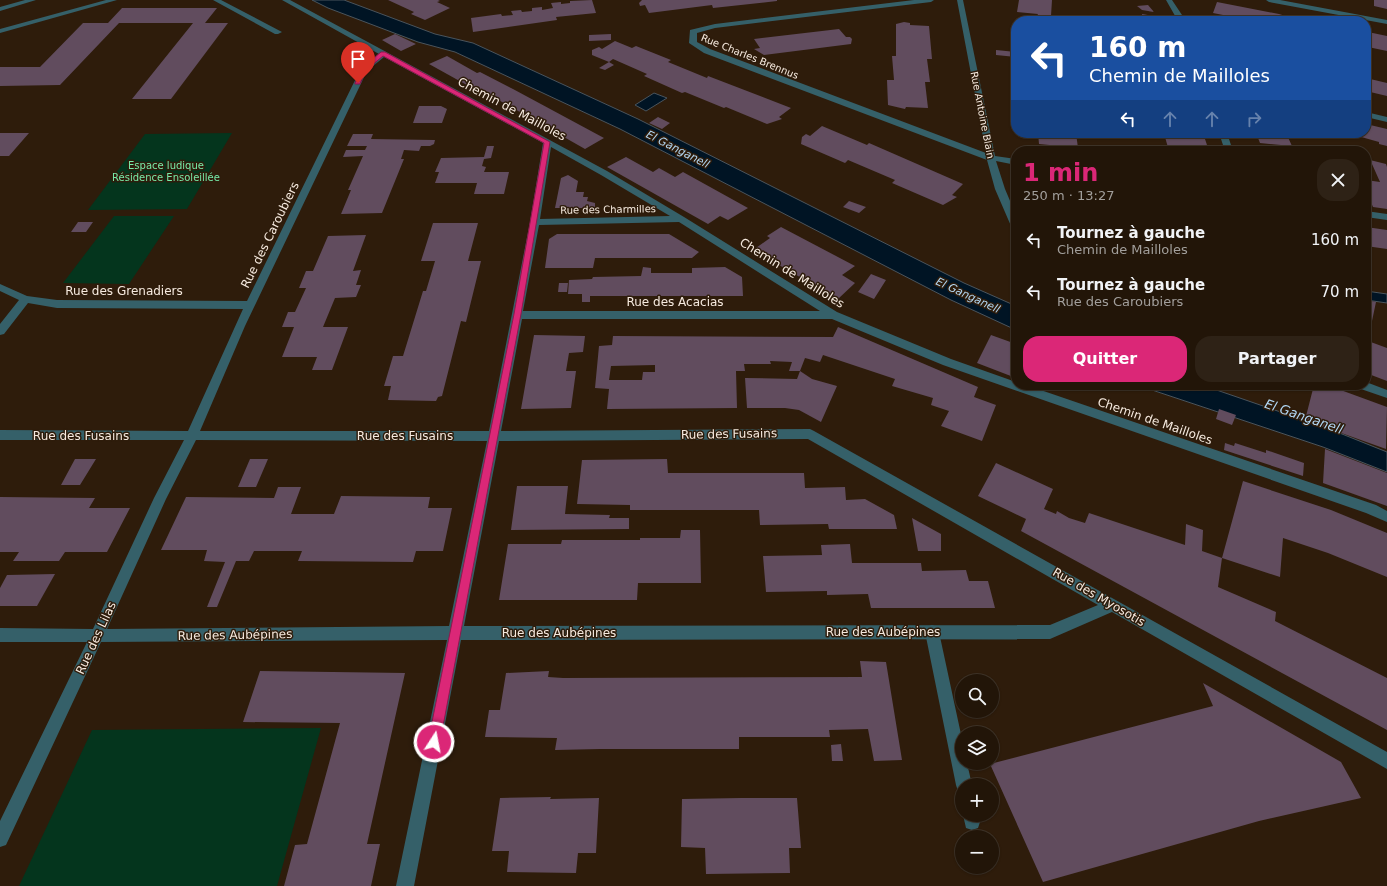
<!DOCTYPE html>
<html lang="fr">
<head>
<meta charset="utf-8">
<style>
	:root { --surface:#221508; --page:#2e2216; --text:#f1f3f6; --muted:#a29f9c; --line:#3f3429; --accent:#db2777 }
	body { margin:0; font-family:"DejaVu Sans",sans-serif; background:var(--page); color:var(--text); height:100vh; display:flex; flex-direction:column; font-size:15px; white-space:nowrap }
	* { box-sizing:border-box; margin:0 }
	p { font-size:13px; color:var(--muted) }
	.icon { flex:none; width:22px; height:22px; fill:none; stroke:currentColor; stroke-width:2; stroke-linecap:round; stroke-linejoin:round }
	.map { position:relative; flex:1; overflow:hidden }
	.panel { position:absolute; left:1011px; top:146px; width:360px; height:244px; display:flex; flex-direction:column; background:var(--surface); border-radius:16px; box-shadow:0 1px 3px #0004,0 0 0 1px var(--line) }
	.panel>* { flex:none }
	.banner { position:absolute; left:1011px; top:16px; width:360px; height:122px; border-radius:16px; box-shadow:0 1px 3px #0004,0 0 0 1px var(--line); background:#1a4fa0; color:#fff; overflow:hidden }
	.fabs { position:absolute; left:955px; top:674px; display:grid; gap:8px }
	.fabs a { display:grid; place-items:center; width:44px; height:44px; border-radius:50%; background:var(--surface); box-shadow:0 1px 3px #0004,0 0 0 1px var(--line); font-size:20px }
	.pin { position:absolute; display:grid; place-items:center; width:34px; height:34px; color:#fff; margin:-41px -17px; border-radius:50% 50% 50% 0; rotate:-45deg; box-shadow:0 0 4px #0007 }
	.pin .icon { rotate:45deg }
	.me { position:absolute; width:44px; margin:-22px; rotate:11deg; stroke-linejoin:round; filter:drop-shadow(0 0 3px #0008) }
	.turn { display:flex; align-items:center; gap:14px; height:84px; padding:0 12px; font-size:18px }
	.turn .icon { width:52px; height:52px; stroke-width:2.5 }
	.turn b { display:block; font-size:28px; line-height:34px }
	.lanes { display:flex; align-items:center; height:38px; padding:0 12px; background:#0003; justify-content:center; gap:20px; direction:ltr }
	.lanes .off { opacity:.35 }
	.round { display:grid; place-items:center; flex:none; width:42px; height:42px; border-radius:16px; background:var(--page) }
	.summary { display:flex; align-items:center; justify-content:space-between; height:68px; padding:0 12px }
	h1 { font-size:24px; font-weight:800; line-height:30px; color:var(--accent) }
	.action { display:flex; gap:8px; margin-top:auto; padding:8px 12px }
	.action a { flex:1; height:46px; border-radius:16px; background:var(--accent); color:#fff; font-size:16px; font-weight:800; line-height:46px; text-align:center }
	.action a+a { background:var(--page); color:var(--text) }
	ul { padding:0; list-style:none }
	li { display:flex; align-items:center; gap:12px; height:52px; padding:0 12px }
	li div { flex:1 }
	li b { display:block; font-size:15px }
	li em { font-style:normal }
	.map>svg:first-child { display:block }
	.green { fill:#04351d }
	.water { fill:#001424; stroke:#4a545c }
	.building { fill:#614c5e; fill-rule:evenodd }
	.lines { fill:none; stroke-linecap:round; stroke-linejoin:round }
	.lane { fill:#356069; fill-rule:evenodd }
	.street { fill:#356069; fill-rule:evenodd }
	.route { fill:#db2777; stroke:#8e194d }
	.labels { text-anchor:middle; stroke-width:3; stroke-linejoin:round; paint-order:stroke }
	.far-street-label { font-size:10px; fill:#f6eadf; stroke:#2e1c0b }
	.far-park-label { font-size:10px; fill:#77eba9; stroke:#2e1c0b }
	.far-water-label { font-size:11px; font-style:italic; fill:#b2d8f5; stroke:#2e1c0b }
	.street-label { font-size:12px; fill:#f6eadf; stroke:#2e1c0b }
	.water-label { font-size:13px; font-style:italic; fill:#b2d8f5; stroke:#2e1c0b }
</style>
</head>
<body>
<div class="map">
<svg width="1387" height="886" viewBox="0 0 1387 886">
	<rect width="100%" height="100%" fill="#2e1c0b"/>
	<!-- green -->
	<path class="green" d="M232 133 187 209 88 210 145 134Z
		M114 216H174L129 284 63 283Z
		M321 728 277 886H19L92 730Z"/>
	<!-- water -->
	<path class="water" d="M312 0H344L435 34 473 43 638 119 964 283 1016 306V330L951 300 620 129 455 52 418 42 328 8Z
		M654 93 667 98 646 111 635 105Z
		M1366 291 1387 294V303L1366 300Z
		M1140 385H1202L1327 428 1387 452V472L1323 447 1152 390Z"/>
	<!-- building -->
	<path class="building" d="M388 0H438L440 1 437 2 450 8 425 20 411 14 414 12Z
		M592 0 596 13 556 17 557 20 473 32 471 18 501 14 502 16 513 15 511 11 521 10 522 12 532 11V8L542 7V10L553 8 551 3 561 2V4L570 3V1Z
		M642 0H777V1L713 8 712 5 649 13 645 5 640 6 639 3Z
		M1019 0H1052L1051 16H1037L1038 14 1017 12Z
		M1374 0H1387V9L1374 6Z
		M1217 2 1279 14 1302 21H1250L1240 19 1239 21H1235L1222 18 1223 15 1213 13Z
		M1148 5 1154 12 1142 10 1137 6Z
		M122 8H217L205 23H228L171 99H132L193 23H119L60 85 0 86V67H40L83 23H108Z
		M1142 14 1165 18 1166 21H1139L1138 18H1143Z
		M904 22 910 23V25L929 26 932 59H927L930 82H925L928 108 906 107 905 109 888 105 887 80H894L892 56H896V24Z
		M839 29 846 37H850L852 39 851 44 764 55 754 49 760 48 754 39Z
		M1368 32 1387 36V51L1368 47V49L1366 48V34H1368Z
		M395 34 416 44 401 51 382 40Z
		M611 34V40L589 41V35Z
		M615 41 632 48 636 46 671 60 668 62 707 78 708 76 791 108 779 117 782 119 767 124 726 107 724 108 685 92 682 93 644 76 647 74 613 59 609 62 592 55V50L599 47 602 49Z
		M996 50 1016 52V57L996 55Z
		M447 56 477 73 480 72 513 89 604 138 585 149 495 98 492 99 429 64Z
		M609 62 614 65 605 70 599 68Z
		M1366 78 1387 83V96L1366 91Z
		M419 106H441L447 109 442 123H413Z
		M658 117 670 123 662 129 649 123Z
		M1366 124 1387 129V146L1379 144V142L1347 133H1366Z
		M822 126 867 145 869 143 963 184 952 195 957 197 943 205 892 183 895 180 848 160 845 163 801 144 802 137 806 134 810 136Z
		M0 133H29L9 156H0Z
		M1038 133H1076L1078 148 1060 149V146L1039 144Z
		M1166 133H1203L1209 151H1169L1165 137H1167Z
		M1256 133H1286L1292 146 1260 143Z
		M353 134H373L371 139 435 140 434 144 430 146H421L419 151 404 150 401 159H404L382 213 341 214 351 190H348L363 156 343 157 346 150H365L367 146H347Z
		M487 146H494L491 158 484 159 482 166 486 167 484 172H509L504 194H474L477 183H435L439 172H435L441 158 484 157Z
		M1300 146 1313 147 1315 151H1301Z
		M1264 147 1288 150V151H1265Z
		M626 157 653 172 659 168 675 177 683 172 748 208 728 220 720 216 708 224 607 167Z
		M1366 159 1386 164 1387 167V209L1373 207 1366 191V180L1380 182 1372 164 1366 163Z
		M568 175 578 181 576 192H584L583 197H588L587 201 595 203V208H555L561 178Z
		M849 201 866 207 859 213 843 207Z
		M78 222H93L86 232H71Z
		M433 223H478L468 261H481L466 322 461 321 442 396 438 397 436 401 388 400 391 386H384L393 356H403L423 291H426L435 261H421Z
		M781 227 855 266 842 275 855 283 838 299 753 250 770 238 767 236Z
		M1366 227 1387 230V249L1366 246Z
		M557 234H669L699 252 692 258H595L593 268H545L549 239Z
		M366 235 353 271 361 270 356 285H361L356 297 335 298 323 327H348L332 370H312L317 357H282L294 327H282L288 312H295L306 288H299L306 271H313L328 236Z
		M643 267 651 268V273H692V268L725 267 742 277 743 296H590V302H582V294H568L569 280 592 279 593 277 641 276Z
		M871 274 886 280 874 299 858 292Z
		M559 283H568L567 292H558Z
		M1366 300 1376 302 1372 321 1366 319Z
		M838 327 978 387 974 397 996 405 982 441 941 426 949 411 931 405 933 398 892 386 895 379 823 355 820 362 805 358 800 371H789L792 362 770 361 771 364H744L745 371H736L737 408 607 409 609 389 595 388 599 346 612 345 613 336 833 337ZM655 365V372H643L642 380H609L611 366Z
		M534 335 585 336 583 352 569 353 566 371H576L571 408 521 409Z
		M991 335 1016 344V378L977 363Z
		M1368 341 1387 348V381L1366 373V355Z
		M800 371 812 379 837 386 821 422 799 410 785 408H747L745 378 797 379Z
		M1314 385H1327L1387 407 1386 449 1305 420Z
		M1219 409 1236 415 1232 425 1216 419Z
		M1225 443 1234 446 1235 443 1266 453V450L1304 463 1303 476 1224 450Z
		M1325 449 1387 473V506L1323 483Z
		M75 459H96L80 485H61Z
		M250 459H268L256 487H238Z
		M667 459 668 473H804L805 488 845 487 846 500 865 499 894 515 897 529H829L828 524 760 525 759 510H630V505L577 504 582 460Z
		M996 463 1053 489 1044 509 1056 514 1057 511 1069 518 1085 523 1089 513 1185 545 1186 524 1203 530 1202 551 1222 558 1218 587 1276 612 1275 621 1387 678V730L1021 531 1026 519 978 496Z
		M1243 481 1331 510 1387 533V577L1328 553 1283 538 1280 577 1222 558Z
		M517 486H568L565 514 610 515 609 518H629V529L511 530Z
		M278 487H301L291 514H334L341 496 430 497 428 508H452L443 551H416L413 562 298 561 302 551H254L249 561H236L217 607H207L225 562 204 561 207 550H161L186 497 274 498Z
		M0 497 95 498 89 508H130L107 552H65L59 561H13L19 552H0Z
		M912 518 941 534V551H918Z
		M681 530H700L701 583H638L637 600H499L508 544H561L562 540H640V538H680Z
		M850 544 852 563H921L922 571 966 570 969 581H988L995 608H871L868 594 827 595V591L766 592 763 556 822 555 821 545Z
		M55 574 37 606H0V588L7 575Z
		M860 661 886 662 902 760 874 761 868 729 829 730 830 737H739V749H600L555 750 557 738 485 737 489 710H500L506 673 549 671 548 677 563 678 862 677Z
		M260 671 405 673 367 844H380L371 886H284L295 845 307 844 340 723 243 722Z
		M1203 683 1341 762 1361 798 1259 821 1043 882 990 764 1213 706Z
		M841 744 843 761H832L831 745Z
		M551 797 550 799 599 798 596 853H578L576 873 507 872 509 851H492L500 798Z
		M741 798H797L801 848H789L790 873 706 874 705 848 681 847 682 799Z"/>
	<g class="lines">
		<!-- lane -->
		<path class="lane" d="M106 0H117L0 33V29Z
			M213 0H221L282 32 278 34H275Z
			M932 625 937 627 939 632 962 739V763H967L972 785H962V792L958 791 956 785 925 632 927 627Z
			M963 815H979L980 822 978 828 972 830 966 828Z"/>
		<!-- street -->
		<path class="street" d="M25 0H36L0 11V7Z
			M282 0H290L607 171 684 217 837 312 951 359 1016 382V385H1026L1376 505 1387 511V522L1366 513 943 365 832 319H522L501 431 810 429 814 431 1387 752V769L1112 612 1050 639 461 640 414 886H396L447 640 101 642 6 845 0 847V821L87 642H0V628L93 629 154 498 184 440H0V430L188 431 243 309 57 308 28 303 4 334 0 335V324L19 300 0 291V284L27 296 57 300 247 301 360 70 379 54ZM384 57 543 143 530 222 489 431H200L245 326 367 71ZM551 147 601 175 670 216 540 219ZM679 222 820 311H523L539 225ZM808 439 1098 605 1050 625 464 626 499 441ZM196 440 487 441 449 626 107 629 166 499Z
			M914 0H934L931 2 715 28 697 33V42L710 49 986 153 957 0H963L995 156 1016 159V165L996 161 1005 189 1016 215V229L1011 226 995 189 987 160 704 53 689 43 690 30 715 24Z
			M1166 0H1172L1186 21H1178Z
			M1266 0H1280L1387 20V24L1269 2Z
			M1366 112 1387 117V122L1366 117Z
			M1219 133H1227L1233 151H1225Z
			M1366 211 1387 214V220L1366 217Z
			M1366 382 1387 390V398L1358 388 1356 385H1366Z"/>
	</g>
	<!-- route -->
	<path class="route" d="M381 52H385L550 142 521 314 440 742 438 746 434 748 430 746 428 742 514 314 544 143 383 56 366 70 360 84H355V83L362 68Z"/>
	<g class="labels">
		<!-- far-street labels -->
		<g class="far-street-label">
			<text transform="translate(750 56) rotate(22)" y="4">Rue Charles Brennus</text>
			<text transform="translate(983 115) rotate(79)" y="4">Rue Antoine Blain</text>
			<text transform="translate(608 209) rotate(-1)" y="4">Rue des Charmilles</text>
		</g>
		<!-- far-park labels -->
		<g class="far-park-label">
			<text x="166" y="169">Espace ludique<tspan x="166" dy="12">Résidence Ensoleillée</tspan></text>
		</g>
		<!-- far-water labels -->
		<g class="far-water-label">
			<text transform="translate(678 149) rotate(27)" y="4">El Ganganell</text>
			<text transform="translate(968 295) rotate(25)" y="4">El Ganganell</text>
		</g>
		<!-- street labels -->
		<g class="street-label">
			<text transform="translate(512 109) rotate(28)" y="4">Chemin de Mailloles</text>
			<text transform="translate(270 235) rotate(-64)" y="4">Rue des Caroubiers</text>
			<text transform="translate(792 273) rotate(32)" y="4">Chemin de Mailloles</text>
			<text x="124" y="295">Rue des Grenadiers</text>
			<text x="675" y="306">Rue des Acacias</text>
			<text transform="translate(1155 421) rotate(19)" y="4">Chemin de Mailloles</text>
			<text transform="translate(729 434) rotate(-1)" y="4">Rue des Fusains</text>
			<text x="81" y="440">Rue des Fusains</text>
			<text x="405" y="440">Rue des Fusains</text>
			<text transform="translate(1099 597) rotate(30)" y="4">Rue des Myosotis</text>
			<text x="883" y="636">Rue des Aubépines</text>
			<text x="559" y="637">Rue des Aubépines</text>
			<text transform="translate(235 635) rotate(-1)" y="4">Rue des Aubépines</text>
			<text transform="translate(96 638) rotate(-65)" y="4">Rue des Lilas</text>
		</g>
		<!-- water labels -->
		<g class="water-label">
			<text transform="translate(1304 416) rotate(19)" y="5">El Ganganell</text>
		</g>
	</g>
</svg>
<div class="fabs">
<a><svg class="icon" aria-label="search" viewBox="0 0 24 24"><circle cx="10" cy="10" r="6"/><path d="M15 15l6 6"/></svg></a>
<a><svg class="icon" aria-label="layers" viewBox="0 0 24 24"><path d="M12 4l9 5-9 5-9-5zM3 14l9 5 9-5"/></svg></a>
<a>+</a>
<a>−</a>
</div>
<div class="pin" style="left:358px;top:83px;background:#d93025"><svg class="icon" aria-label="arrive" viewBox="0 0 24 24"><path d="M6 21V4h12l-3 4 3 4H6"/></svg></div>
<svg class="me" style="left:434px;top:742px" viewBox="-20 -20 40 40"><circle r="17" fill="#db2777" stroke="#fff" stroke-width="3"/><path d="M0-11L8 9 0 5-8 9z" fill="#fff"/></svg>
<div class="banner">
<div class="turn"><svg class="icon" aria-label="left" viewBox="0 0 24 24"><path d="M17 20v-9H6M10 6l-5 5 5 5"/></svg><div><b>160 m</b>Chemin de Mailloles</div></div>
<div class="lanes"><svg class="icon" aria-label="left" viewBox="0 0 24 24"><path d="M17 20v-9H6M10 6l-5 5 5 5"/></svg><svg class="icon off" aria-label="ahead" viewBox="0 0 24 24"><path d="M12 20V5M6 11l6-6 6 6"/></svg><svg class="icon off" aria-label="ahead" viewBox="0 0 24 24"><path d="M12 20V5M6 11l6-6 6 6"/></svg><svg class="icon off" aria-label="right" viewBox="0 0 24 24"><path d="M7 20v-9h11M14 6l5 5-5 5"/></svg></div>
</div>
<section class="panel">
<div class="summary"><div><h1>1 min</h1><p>250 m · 13:27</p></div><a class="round"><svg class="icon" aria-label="close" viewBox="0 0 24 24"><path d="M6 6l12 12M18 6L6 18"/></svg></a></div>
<ul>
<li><svg class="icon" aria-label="left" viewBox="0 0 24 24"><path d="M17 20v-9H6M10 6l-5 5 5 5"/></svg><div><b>Tournez à gauche</b><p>Chemin de Mailloles</p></div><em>160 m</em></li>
<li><svg class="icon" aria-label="left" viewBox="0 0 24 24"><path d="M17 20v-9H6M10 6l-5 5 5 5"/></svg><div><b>Tournez à gauche</b><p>Rue des Caroubiers</p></div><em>70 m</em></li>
</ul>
<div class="action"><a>Quitter</a><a>Partager</a></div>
</section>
</div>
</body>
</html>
